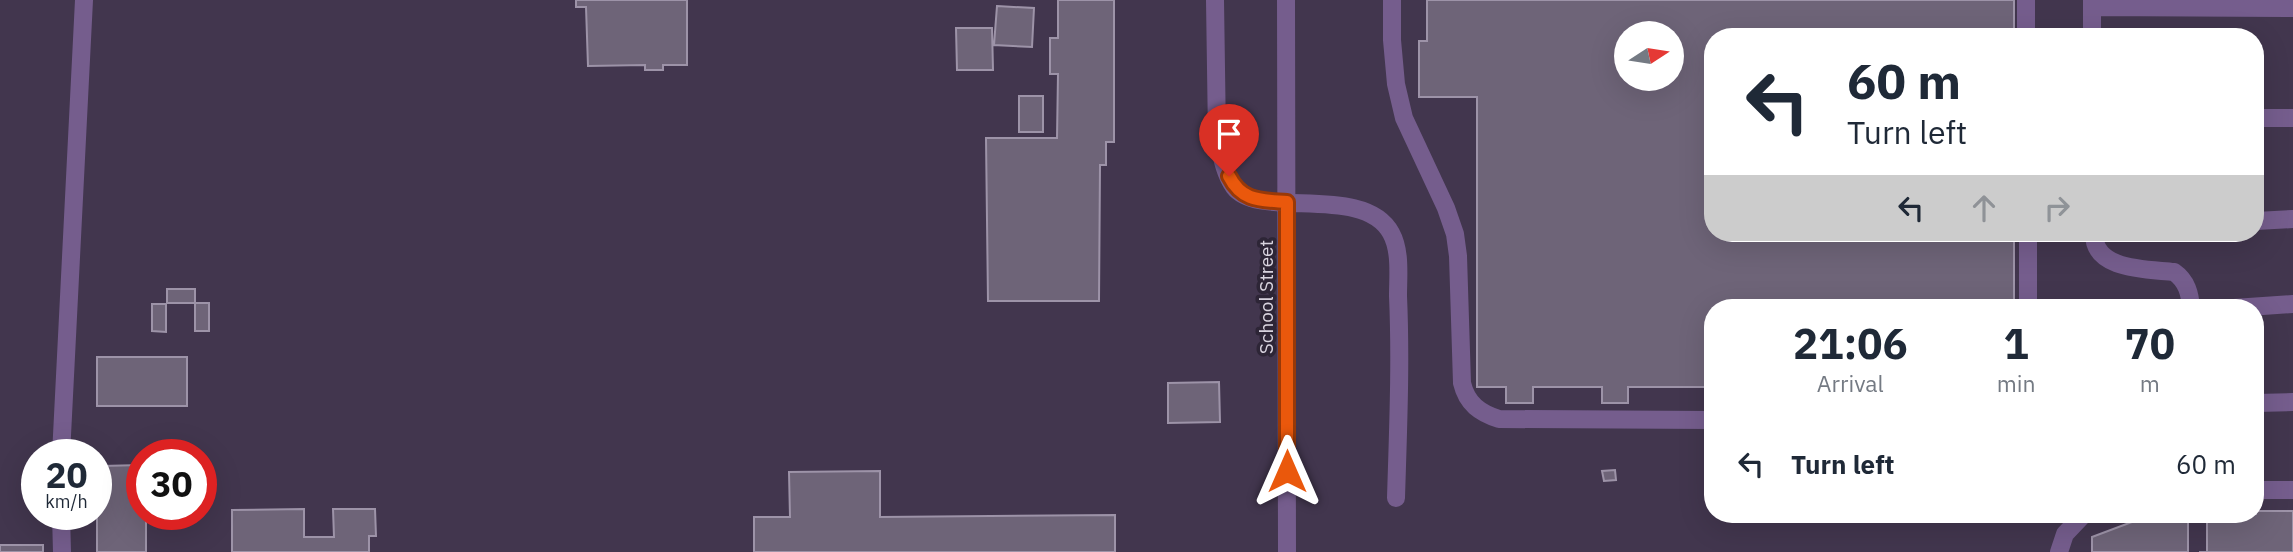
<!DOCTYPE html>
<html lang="en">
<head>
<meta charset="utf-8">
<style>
	:root { --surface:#fff; --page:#f6f6f7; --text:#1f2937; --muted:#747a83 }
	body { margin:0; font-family:"IBM Plex Sans",sans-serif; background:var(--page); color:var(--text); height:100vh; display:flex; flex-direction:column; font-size:26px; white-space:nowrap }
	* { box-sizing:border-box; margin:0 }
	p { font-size:23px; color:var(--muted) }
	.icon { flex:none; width:38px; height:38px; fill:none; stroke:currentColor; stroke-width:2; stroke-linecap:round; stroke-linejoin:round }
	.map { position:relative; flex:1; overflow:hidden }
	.drawer { position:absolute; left:1704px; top:299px; width:560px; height:224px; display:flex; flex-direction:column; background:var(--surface); border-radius:28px; box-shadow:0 7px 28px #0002 }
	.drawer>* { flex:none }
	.top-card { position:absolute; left:1704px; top:28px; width:560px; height:214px; border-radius:28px; box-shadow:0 7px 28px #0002; background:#fff; color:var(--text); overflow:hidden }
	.needle { width:46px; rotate:78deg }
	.tools { position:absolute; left:1614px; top:21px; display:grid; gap:14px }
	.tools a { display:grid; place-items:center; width:70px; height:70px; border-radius:50%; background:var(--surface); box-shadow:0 7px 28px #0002; font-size:35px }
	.speed { position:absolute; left:21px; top:439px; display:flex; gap:14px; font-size:35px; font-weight:700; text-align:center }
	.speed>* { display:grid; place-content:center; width:91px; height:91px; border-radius:50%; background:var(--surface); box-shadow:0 7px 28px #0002; line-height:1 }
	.speed small { font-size:18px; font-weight:400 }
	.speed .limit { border:10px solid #d22; background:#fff; color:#111 }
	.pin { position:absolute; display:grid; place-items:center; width:60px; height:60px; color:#fff; margin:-72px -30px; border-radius:50% 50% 50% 0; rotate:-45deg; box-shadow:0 0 7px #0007 }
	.pin .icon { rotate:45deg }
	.me { position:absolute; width:77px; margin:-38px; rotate:0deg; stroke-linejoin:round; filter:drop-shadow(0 0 5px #0008) }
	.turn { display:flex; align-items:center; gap:24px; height:147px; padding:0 28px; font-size:32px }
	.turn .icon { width:91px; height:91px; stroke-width:2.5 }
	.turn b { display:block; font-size:49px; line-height:60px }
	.lanes { display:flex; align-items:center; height:66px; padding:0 28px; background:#0003; justify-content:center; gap:35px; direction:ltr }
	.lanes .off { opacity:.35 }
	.eta { display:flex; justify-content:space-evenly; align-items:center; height:119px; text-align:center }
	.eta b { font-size:42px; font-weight:800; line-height:49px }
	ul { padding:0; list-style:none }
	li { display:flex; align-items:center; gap:21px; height:91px; padding:0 28px }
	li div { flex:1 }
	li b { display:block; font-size:26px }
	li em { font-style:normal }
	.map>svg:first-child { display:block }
	.built { fill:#42364e; fill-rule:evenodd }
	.building { fill:#6e6478; stroke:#9d93a8; stroke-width:2; fill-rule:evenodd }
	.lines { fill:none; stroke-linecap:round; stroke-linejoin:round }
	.service { stroke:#755d8d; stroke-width:18 }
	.minor { stroke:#755d8d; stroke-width:18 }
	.route-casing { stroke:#983908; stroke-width:18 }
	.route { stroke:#ea580c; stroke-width:12 }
	.labels { text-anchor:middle; stroke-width:7; stroke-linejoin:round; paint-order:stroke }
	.street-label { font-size:19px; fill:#d8d3de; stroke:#2d2536 }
</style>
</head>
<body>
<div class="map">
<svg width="2293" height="552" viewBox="0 0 2293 552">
	<rect width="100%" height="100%" fill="#372f40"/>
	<!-- built -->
	<path class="built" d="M0 0H2293V552H0ZM1626 33H1671V79H1626ZM1713 37H2256V233H1713ZM1713 308H2256V514H1713ZM37 455H96V514H37ZM142 455H201V514H142Z"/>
	<!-- building -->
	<path class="building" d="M576 0H687V65H663V70H645V65L588 66 586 7H576Z
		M1058 0H1114V142H1106V165H1100L1099 301H988L986 138H1057L1058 74H1050V38H1058Z
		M1427 0H2014V37H1713V233H2014V308H1713V387H1628V403H1602V387H1533V403H1506V387H1477V97H1419V41H1427ZM1626 33H1671V79H1626Z
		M997 6 1034 8 1032 47 994 45Z
		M956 28H992L993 70H957Z
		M1019 96H1043V132H1019Z
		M167 289H195V303H167Z
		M195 303H209V331H195Z
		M152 304H166V332L152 331Z
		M97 357H187V406H97Z
		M1219 382 1220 422 1168 423V383Z
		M141 465 142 514H146V552H97V489H103L102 466Z
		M1615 470 1616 480 1604 481 1602 471Z
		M880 471V517L1115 515V552H754V517H790L789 472Z
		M304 509V537H334L333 509H375L376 536H369V552H232V510Z
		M2256 511H2293V552H2199H2207V514H2256Z
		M2153 514H2188V552H2092V537Z
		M0 545H43V552H0Z"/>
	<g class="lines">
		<!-- service -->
		<path class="service" d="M1215 0 1217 136C1221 153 1224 173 1234 187 1259 220 1364 183 1391 233 1401 251 1398 276 1398 296 1401 363 1398 431 1396 498
			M1392 0V40L1396 84 1404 118 1446 208 1455 234 1458 256 1462 383C1467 404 1480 413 1499 419L1713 420
			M2026 0V37
			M2092 0V37
			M2092 7 2293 8
			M2256 118H2293
			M2256 221 2293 219
			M2094 233C2093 271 2148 269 2174 272 2187 281 2190 294 2191 308
			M2028 308V233
			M2234 308 2293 304
			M2256 403 2293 402
			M61 455 84 0
			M2256 490H2293
			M61 514 62 552
			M2059 552 2065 534 2084 514"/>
		<!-- minor -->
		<path class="minor" d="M1286 0 1287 552"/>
	</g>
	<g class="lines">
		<!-- route casing -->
		<g class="route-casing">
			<path id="route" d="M1229 176C1242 202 1261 200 1287 202V471"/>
		</g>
		<!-- route -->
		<use href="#route" class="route"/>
	</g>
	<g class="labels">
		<!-- street labels -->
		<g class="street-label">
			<text transform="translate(1266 297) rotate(-90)" y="7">School Street</text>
		</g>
	</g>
</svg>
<div class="tools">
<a><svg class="needle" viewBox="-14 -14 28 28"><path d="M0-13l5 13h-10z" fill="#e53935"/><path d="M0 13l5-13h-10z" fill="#747a83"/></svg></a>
</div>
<div class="speed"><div>20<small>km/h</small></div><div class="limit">30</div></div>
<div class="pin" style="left:1229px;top:176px;background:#d93025"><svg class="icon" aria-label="arrive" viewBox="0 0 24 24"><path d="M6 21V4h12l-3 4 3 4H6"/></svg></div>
<svg class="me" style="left:1287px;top:471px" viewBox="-20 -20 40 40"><path d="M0-17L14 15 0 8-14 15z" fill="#ea580c" stroke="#fff" stroke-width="4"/></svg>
<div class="top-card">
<div class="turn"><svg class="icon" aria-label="left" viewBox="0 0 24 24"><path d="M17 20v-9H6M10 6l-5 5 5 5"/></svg><div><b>60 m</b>Turn left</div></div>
<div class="lanes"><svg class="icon" aria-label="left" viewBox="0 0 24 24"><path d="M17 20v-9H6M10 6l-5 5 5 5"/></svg><svg class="icon off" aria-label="ahead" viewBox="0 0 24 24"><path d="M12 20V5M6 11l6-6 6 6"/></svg><svg class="icon off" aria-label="right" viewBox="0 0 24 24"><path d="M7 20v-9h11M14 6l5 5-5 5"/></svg></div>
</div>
<section class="drawer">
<div class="eta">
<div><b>21:06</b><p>Arrival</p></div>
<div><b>1</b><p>min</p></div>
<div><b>70</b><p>m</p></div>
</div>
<ul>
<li><svg class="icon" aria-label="left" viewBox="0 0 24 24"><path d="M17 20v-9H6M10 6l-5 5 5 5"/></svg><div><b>Turn left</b></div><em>60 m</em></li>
</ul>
</section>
</div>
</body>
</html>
